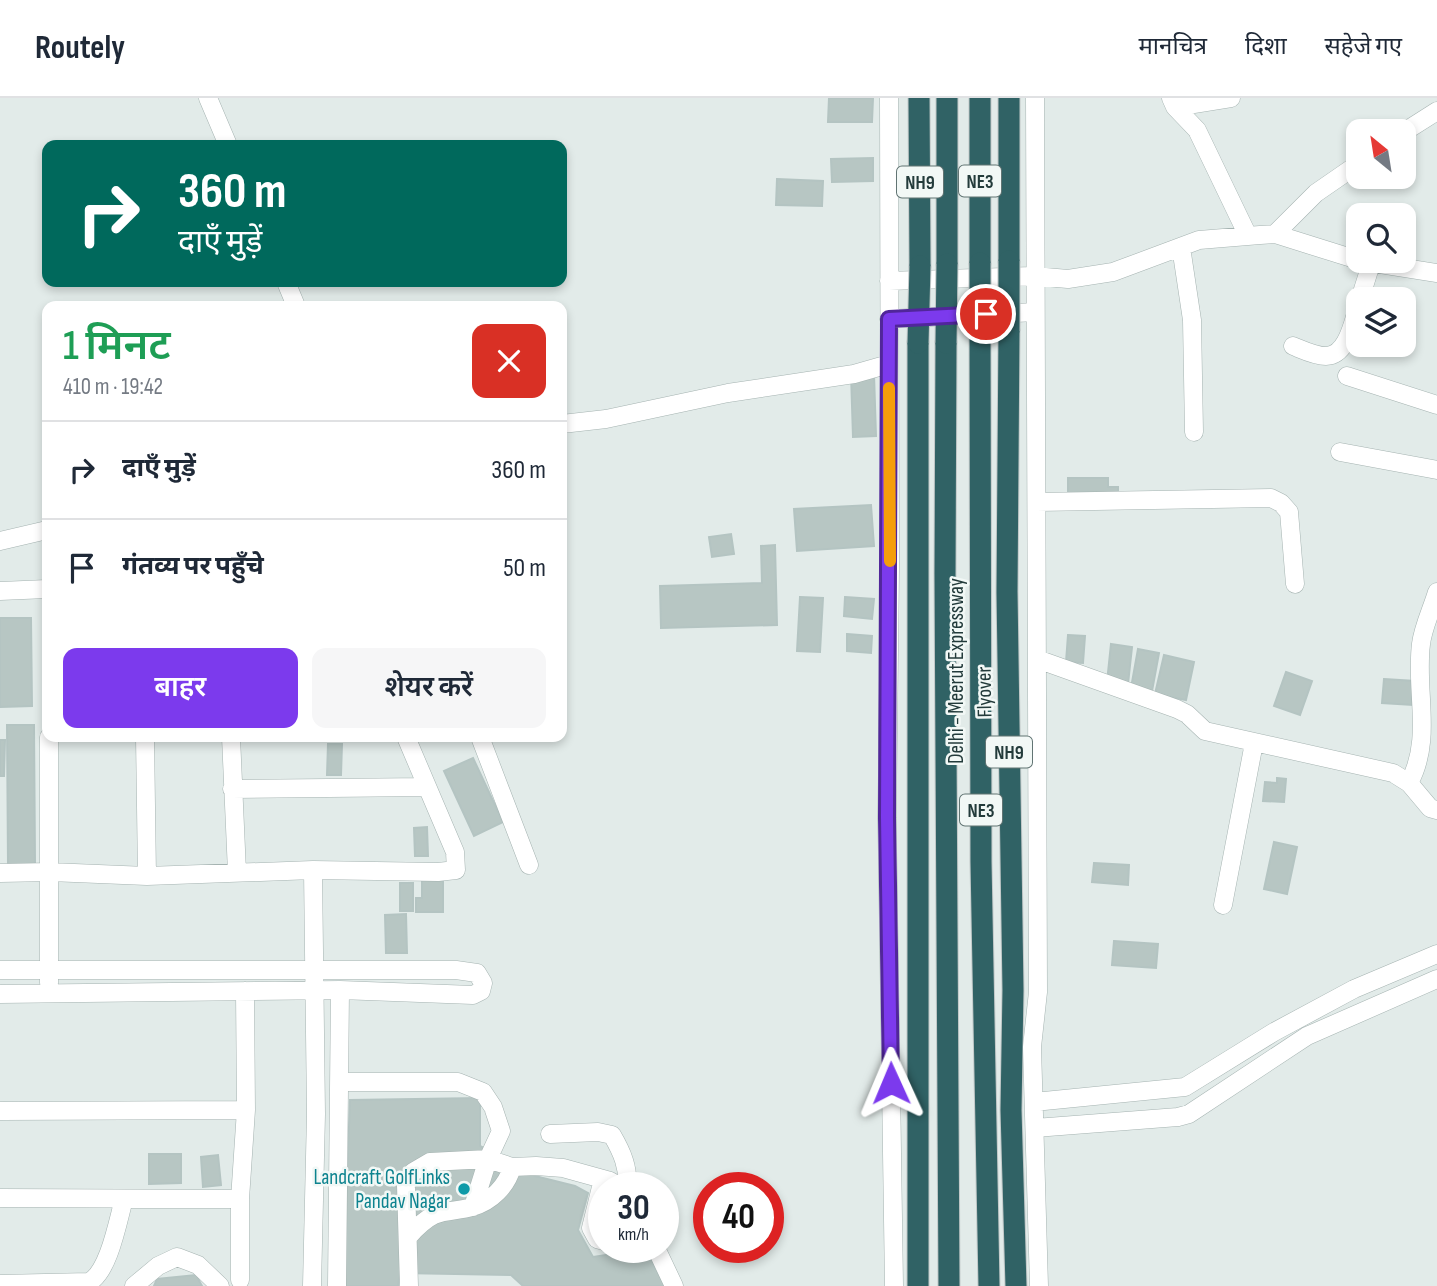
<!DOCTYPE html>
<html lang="hi">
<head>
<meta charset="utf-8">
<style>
	:root { --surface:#fff; --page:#f6f6f7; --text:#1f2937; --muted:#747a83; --line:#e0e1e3; --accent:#7c3aed }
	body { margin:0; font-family:"Sofia Sans Condensed","Noto Sans Devanagari",sans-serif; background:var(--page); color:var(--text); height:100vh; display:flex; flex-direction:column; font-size:26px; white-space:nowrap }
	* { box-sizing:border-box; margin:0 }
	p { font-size:23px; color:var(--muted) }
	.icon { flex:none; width:38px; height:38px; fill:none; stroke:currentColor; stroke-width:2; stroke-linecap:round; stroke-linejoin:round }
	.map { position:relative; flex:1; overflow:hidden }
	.drawer { position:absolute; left:42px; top:203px; width:525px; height:441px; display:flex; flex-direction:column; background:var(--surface); border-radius:14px; box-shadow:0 4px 10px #0003 }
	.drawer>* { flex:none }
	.banner { position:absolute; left:42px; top:42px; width:525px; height:147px; border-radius:14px; box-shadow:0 4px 10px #0003; background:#00695c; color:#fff; overflow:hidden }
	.needle { width:46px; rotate:330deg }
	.buttons { position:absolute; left:1346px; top:21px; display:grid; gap:14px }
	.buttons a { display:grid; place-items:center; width:70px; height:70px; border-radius:14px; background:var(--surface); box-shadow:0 4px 10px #0003; font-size:35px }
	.speed { position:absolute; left:588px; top:1074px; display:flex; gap:14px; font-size:35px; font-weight:700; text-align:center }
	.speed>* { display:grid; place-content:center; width:91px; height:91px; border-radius:50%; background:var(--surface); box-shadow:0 4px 10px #0003; line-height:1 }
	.speed small { font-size:18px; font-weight:400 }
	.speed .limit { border:10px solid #d22; background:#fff; color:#111 }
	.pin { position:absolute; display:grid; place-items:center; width:60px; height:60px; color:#fff; margin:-30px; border:4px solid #fff; border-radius:50%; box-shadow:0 2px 7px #0007 }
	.me { position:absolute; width:77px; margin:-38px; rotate:359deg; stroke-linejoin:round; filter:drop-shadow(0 0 5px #0008) }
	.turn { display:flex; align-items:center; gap:24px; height:147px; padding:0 21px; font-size:32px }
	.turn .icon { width:91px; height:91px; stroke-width:2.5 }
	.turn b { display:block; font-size:49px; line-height:60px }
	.round { display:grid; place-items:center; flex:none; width:74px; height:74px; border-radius:14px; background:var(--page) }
	.summary { display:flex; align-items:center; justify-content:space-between; height:119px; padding:0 21px }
	h1 { font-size:42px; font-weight:600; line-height:52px; color:#1e9e55 }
	.button { display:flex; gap:14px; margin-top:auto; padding:14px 21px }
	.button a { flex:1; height:80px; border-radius:14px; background:var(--accent); color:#fff; font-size:28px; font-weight:600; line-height:80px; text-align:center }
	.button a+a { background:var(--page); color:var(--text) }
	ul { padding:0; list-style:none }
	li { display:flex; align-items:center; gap:21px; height:98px; padding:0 21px; border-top:2px solid var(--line) }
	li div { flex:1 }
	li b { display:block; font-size:26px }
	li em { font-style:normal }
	header { display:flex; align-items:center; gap:42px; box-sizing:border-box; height:98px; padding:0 35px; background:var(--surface); border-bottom:2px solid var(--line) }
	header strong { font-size:33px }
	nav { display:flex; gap:38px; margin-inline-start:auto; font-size:24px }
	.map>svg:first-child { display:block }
	.building { fill:#b7c6c3; stroke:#b4c4c2; stroke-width:2 }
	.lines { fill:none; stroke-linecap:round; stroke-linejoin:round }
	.minor-casing { stroke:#a5b3b1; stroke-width:19 }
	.highway-casing { stroke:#c1c8c8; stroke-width:23 }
	.minor { stroke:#fff; stroke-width:18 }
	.highway { stroke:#306265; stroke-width:21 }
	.highway-bridge-casing { stroke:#c1c8c8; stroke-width:23; stroke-linecap:butt }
	.highway-bridge { stroke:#306265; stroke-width:21 }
	.route-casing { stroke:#51269a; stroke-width:18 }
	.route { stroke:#7c3aed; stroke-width:12 }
	.slow { stroke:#f59e0b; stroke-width:12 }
	.culture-dot { fill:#0f9aa8; stroke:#f2f8f6; stroke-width:2.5 }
	.labels { text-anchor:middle; stroke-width:5; stroke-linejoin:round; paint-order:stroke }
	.shield { fill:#f2f8f6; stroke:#617473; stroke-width:2 }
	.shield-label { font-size:19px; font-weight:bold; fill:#233b3b }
	.street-label { font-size:21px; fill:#233b3b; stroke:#f2f8f6 }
	.culture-label { font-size:21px; fill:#0d838f; stroke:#f2f8f6; text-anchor:end }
</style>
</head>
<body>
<header>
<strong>Routely</strong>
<nav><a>मानचित्र</a><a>दिशा</a><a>सहेजे गए</a></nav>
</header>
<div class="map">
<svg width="1437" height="1188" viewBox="0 0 1437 1188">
	<rect width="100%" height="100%" fill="#e2ebe9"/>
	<!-- building -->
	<path class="building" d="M829 0H873L872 24H828Z
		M873 60V83L832 84 831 61Z
		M777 81 823 83 822 108 776 107Z
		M851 276H874L876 338 853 339Z
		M1068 380H1108V389H1118V401H1068Z
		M871 407 874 448 797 453 794 411Z
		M731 436 734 456 712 459 709 439Z
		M775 447 777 527 661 530 660 488 762 485 761 448Z
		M800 499 823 500 820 554 797 553Z
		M845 499 874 501 872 521 844 518Z
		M0 520H31L32 608 0 609Z
		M847 536 872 538 871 555 847 553Z
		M1068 537 1085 538 1083 565 1066 564Z
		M1111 546 1132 549 1128 586 1107 584Z
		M1138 551 1159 555 1152 593 1131 590Z
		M1164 557 1194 564 1186 602 1155 596Z
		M1286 574 1312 583 1300 617 1274 608Z
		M1384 581 1415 583 1413 607 1382 605Z
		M7 627H34L35 766H8Z
		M0 642H5L4 678H0Z
		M328 646H342L341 677H327Z
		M473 660 503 724 474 738 444 673Z
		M1277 680 1286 681 1284 704 1263 703 1265 684 1277 685Z
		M427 729 428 758H415L414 730Z
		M1274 744 1297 749 1287 796 1264 791Z
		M1094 765 1129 767 1128 787 1092 784Z
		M422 782H443V814H416V800H422Z
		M400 785H413V813H400Z
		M406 816 407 855H386L385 817Z
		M1114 843 1158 846 1156 870 1112 867Z
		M480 1000V1048L535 1078 575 1088 588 1095 578 1132 593 1159 645 1151 665 1188H523L511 1177 400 1175 398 1188H343L350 1002Z
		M149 1056H181V1085L149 1086Z
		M218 1057 221 1087 203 1089 201 1059Z
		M196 1177 202 1188H154L157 1181Z"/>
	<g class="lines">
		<!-- minor casing -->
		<g class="minor-casing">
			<path id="minor" d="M208 0 228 47
				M889 0 890 471 887 720 894 1188
				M1035 0 1038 894 1032 949 1039 1188
				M1171 0 1175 9 1197 32 1248 138
				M1175 9 1231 0
				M1404 34 1437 13
				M1275 136 1316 95 1358 66
				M1181 149 1192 222 1194 334
				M1361 163 1437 175
				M889 183 1034 178 1068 181 1113 174 1199 142 1260 137 1275 136 1358 162
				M286 184 296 208
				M1360 201 1371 166
				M889 221 1035 214
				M1293 248C1303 252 1315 258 1326 258 1347 258 1353 224 1358 209
				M1347 278 1437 307
				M562 326 606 321 728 295 854 276 889 266
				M1340 354 1437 372
				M1037 404 1271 400 1281 405 1289 414 1295 486
				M0 443 47 432
				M0 493 47 491
				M1037 561 1177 611 1187 616 1205 633 1393 675 1409 685 1430 710 1437 712
				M49 639V885
				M145 639 147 778
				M231 639 237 774
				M480 639 529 767
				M1409 685C1433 641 1415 593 1421 546 1423 529 1432 511 1437 494
				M232 691 427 689
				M0 775 50 774 147 778 313 772 438 774 456 772 455 754 406 639
				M1223 807 1254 645
				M0 872H456L477 875 483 885 481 893 473 897 340 892 0 896
				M339 984H458L483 994 493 1009 501 1033 488 1061 473 1109
				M1034 1004 1185 989 1274 934 1354 891 1437 856
				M0 1013 246 1012
				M1035 1030 1178 1019 1189 1016 1307 938 1437 881
				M550 1036 598 1034 612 1037C622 1054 629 1070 627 1090
				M603 1081 591 1130 597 1141 604 1143
				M0 1100 240 1101 246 1012 245 893
				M409 1138C416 1130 424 1122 434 1117 446 1112 459 1113 472 1109 491 1104 507 1088 512 1069
				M656 1150 674 1188
				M240 1182V1101
				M0 1186 89 1184C109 1174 118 1122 124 1101
				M134 1188 158 1168 177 1159 198 1167 220 1188
				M312 1188 316 1016 313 772
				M337 1188 340 892
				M409 1188 406 1087 413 1074 430 1064 488 1061 512 1069 536 1068 563 1070 610 1083 622 1090"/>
		</g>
		<!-- highway casing -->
		<g class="highway-casing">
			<path id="highway" d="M919 0 920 168
				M947 0V166
				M1009 0V163
				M980 165V0
				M1009 233 1007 494 1013 892 1011 1012 1016 1188
				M980 237 981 764 989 1188
				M946 245 945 476 949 1188
				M918 1188V245"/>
		</g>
		<!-- minor -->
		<use href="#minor" class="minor"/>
		<!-- highway -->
		<use href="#highway" class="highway"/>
		<!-- highway-bridge casing -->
		<g class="highway-bridge-casing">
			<path id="highway-bridge" d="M980 165V237
				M1009 233V163
				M918 245 920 168
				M946 245 947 166"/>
		</g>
		<!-- highway-bridge -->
		<use href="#highway-bridge" class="highway-bridge"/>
	</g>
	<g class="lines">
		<!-- route casing -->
		<g class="route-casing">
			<path id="route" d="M891 985 887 720 889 221 986 216"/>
		</g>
		<!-- route -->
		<use href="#route" class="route"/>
		<!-- slow -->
		<path class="slow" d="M889 290 890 463"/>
	</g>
	<!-- markers -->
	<circle class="culture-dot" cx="464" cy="1091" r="7"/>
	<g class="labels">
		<!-- shield labels -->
		<g class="shield">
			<rect x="959" y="67.5" width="42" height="31" rx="5"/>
			<rect x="897" y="68.5" width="46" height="31" rx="5"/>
			<rect x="986" y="638.5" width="46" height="31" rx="5"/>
			<rect x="960" y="696.5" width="42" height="31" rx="5"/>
		</g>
		<g class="shield-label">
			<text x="980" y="90">NE3</text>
			<text x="920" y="91">NH9</text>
			<text x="1009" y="661">NH9</text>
			<text x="981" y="719">NE3</text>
		</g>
		<!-- street labels -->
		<g class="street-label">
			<text transform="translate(956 573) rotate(-90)" y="7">Delhi - Meerut Expressway</text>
			<text transform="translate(984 594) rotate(-91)" y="7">Flyover</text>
		</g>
		<!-- culture labels -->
		<g class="culture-label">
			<text x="450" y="1086">Landcraft GolfLinks<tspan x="450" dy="24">Pandav Nagar</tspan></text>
		</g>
	</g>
</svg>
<div class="buttons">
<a><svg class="needle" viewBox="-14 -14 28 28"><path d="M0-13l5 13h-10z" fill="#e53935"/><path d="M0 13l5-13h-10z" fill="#747a83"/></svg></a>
<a><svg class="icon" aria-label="search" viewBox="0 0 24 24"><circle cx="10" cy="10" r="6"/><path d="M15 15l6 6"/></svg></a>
<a><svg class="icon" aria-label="layers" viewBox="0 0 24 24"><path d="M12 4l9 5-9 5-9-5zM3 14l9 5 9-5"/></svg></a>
</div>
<div class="speed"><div>30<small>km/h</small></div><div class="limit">40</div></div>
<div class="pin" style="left:986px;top:216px;background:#d93025"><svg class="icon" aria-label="arrive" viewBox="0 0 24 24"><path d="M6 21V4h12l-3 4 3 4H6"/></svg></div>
<svg class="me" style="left:891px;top:985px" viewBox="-20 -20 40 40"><path d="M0-17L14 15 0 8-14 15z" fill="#7c3aed" stroke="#fff" stroke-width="4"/></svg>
<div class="banner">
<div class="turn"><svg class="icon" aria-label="right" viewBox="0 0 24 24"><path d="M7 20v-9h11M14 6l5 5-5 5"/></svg><div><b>360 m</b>दाएँ मुड़ें</div></div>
</div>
<section class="drawer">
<div class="summary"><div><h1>1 मिनट</h1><p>410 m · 19:42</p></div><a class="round" style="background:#d93025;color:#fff"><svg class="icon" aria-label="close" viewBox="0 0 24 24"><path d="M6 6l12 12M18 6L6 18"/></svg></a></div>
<ul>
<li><svg class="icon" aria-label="right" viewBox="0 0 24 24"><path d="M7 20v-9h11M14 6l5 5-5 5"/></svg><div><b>दाएँ मुड़ें</b></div><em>360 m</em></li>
<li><svg class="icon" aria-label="arrive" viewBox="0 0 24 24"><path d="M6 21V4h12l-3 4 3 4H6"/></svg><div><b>गंतव्य पर पहुँचे</b></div><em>50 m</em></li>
</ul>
<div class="button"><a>बाहर</a><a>शेयर करें</a></div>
</section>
</div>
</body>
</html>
